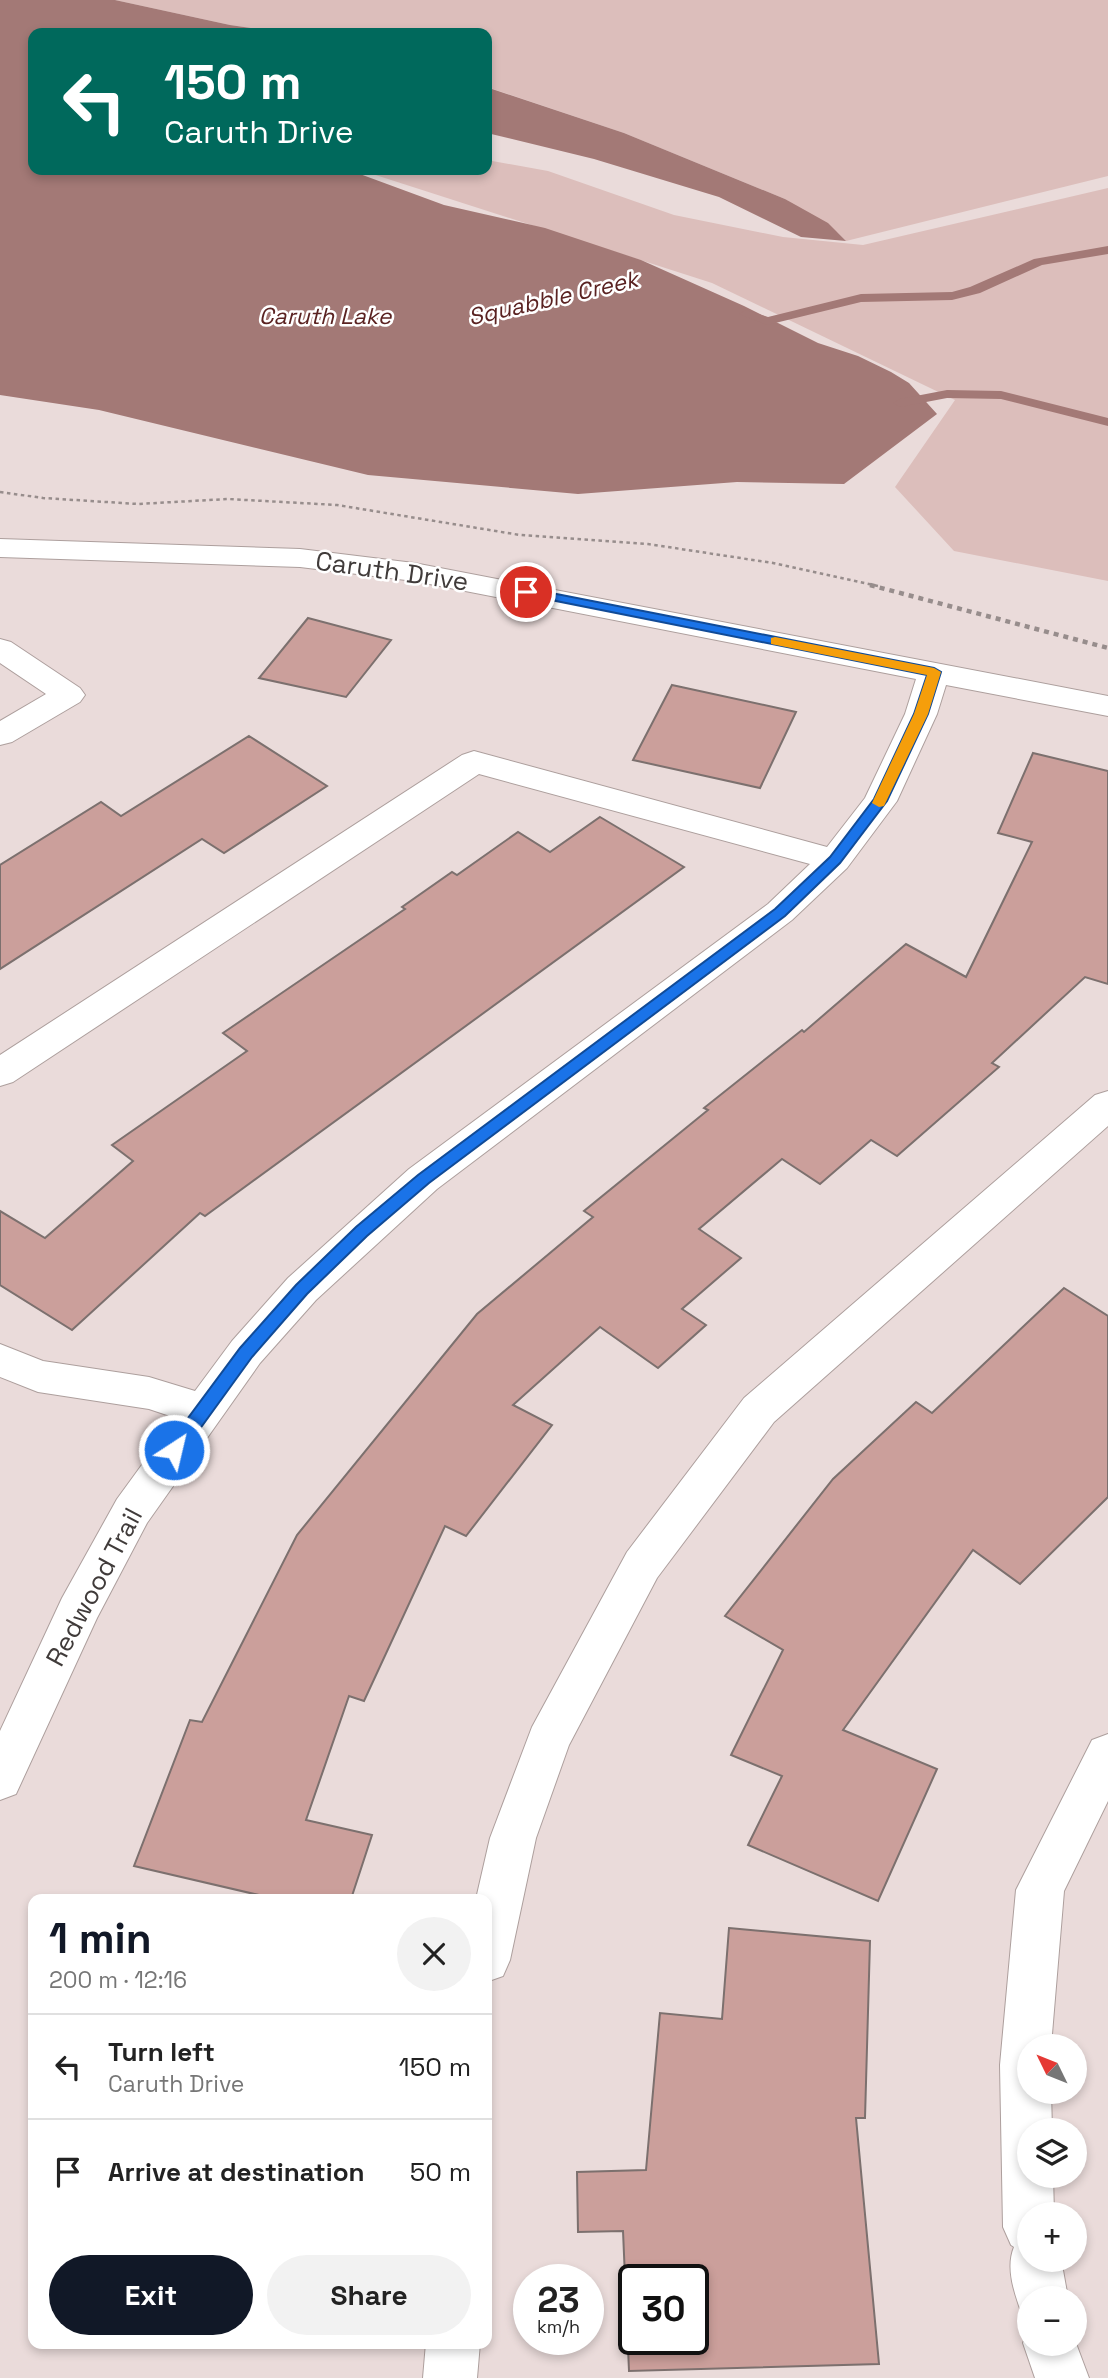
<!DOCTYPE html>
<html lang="en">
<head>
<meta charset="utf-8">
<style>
	:root { --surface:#fff; --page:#f2f2f2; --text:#222; --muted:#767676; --line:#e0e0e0; --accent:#111827 }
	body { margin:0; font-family:"Space Grotesk",sans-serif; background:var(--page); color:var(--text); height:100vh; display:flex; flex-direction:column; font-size:26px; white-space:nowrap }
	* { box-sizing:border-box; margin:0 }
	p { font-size:23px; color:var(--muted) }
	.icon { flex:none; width:38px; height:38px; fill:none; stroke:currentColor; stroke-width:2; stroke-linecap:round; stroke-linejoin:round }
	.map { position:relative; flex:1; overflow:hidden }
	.panel { position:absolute; left:28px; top:1894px; width:464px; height:455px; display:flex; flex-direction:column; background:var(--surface); border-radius:14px; box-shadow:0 4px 10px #0003 }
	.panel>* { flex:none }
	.hud { position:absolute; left:28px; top:28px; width:464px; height:147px; border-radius:14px; box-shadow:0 4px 10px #0003; background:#00695c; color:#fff; overflow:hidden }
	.needle { width:46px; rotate:313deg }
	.fabs { position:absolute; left:1017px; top:2034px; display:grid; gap:14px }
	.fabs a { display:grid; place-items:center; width:70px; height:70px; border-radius:50%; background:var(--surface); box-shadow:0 4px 10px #0003; font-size:35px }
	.speed { position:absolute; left:513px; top:2264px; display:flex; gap:14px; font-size:35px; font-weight:700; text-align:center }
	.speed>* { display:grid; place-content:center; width:91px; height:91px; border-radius:50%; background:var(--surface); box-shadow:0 4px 10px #0003; line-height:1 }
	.speed small { font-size:18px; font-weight:400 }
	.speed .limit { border:4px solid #111; border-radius:10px; background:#fff; color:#111 }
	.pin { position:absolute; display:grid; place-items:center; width:60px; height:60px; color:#fff; margin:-30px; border:4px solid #fff; border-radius:50%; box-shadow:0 2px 7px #0007 }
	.me { position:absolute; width:77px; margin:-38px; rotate:35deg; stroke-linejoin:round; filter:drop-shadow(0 0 5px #0008) }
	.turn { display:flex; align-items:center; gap:24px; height:147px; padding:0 21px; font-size:32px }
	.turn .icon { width:91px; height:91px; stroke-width:2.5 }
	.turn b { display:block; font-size:49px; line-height:60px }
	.round { display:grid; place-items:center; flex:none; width:74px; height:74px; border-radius:37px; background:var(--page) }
	.summary { display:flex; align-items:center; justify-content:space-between; height:119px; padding:0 21px }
	h1 { font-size:42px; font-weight:700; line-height:52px; color:var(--accent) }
	.action { display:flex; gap:14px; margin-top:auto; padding:14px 21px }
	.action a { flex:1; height:80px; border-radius:42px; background:var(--accent); color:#fff; font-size:28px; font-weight:700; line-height:80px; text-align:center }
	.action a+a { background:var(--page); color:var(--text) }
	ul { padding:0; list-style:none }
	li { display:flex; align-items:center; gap:21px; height:105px; padding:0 21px; border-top:2px solid var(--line) }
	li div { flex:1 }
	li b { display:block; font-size:26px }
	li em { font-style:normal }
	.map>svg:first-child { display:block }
	.green { fill:#dcbebb }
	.water { fill:#a37976 }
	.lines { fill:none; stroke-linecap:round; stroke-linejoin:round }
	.stream { fill:#a37976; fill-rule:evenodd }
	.building { fill:#cb9f9b; stroke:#7c706e; stroke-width:2; fill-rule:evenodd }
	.minor-casing { stroke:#ad9f9d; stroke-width:2 }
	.path-far1 { stroke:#978d8c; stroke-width:2.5; stroke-dasharray:3.5 3.5; stroke-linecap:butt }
	.path { stroke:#978d8c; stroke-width:4.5; stroke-dasharray:5 5; stroke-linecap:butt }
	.minor { fill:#fff; fill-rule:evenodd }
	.route { fill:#1a73e8; stroke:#114b97; stroke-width:2 }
	.slow { fill:#f59e0b }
	.labels { text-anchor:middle; stroke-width:5; stroke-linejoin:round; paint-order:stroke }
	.far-water-label { font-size:23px; font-style:italic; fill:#5a2221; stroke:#fff }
	.street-label { font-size:26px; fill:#403b3a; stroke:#fff }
</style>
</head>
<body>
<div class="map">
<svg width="1108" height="2378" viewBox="0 0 1108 2378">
	<rect width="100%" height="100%" fill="#eadbda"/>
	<!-- green -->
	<path class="green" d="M115 0H1108V176L846 241 838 233 785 199 624 133 487 87 486 33H285L230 25Z
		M487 160 548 171 674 215 783 237 863 245 1108 188V581L954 551 895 487 955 400 712 283 360 170H486Z"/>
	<!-- water -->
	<path class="water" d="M0 0H115L230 25 285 33H33V170H349L444 205 545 228 641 260 744 306 818 343 858 356 891 372 909 383 937 414 844 484 737 482 578 494 368 475 99 410 0 395Z
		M486 87 624 133 785 199 828 223 846 241 801 237 719 197 594 159 487 133Z"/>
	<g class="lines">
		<!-- stream -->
		<path class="stream" d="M1108 246V254L1042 265 980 293 952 300 861 302 767 325 739 314 746 310 768 317 861 294 952 292 970 287 1034 259Z
			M947 390 1001 391 1108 418V426L1001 399 947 398 900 407 893 403 900 399Z"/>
	</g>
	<!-- building -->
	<path class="building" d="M308 618 391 640 346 697 259 678Z
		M672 685 796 712 760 788 633 760Z
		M249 736 327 786 224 853 202 839 0 969V865L101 802 121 816Z
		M1033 753 1108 771V984L1085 977 992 1063 999 1067 897 1156 871 1140 820 1184 782 1159 699 1229 741 1258 682 1309 706 1325 658 1368 600 1327 513 1405 552 1425 466 1536 445 1526 364 1701 349 1696 306 1820 372 1835 351 1899H276L134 1866 190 1720 202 1722 297 1535 477 1314 593 1217 584 1211 708 1110 704 1108 802 1030 804 1032 906 944 966 977 1032 842 998 833Z
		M600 817 684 867 205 1216 200 1213 72 1330 0 1285V1211L45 1238 133 1161 112 1145 247 1051 223 1033 405 909 402 907 452 872 457 875 518 832 550 852Z
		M1064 1288 1108 1316V1497L1020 1584 973 1550 843 1730 937 1769 878 1901 748 1845 782 1776 731 1755 783 1650 725 1616 833 1479 916 1402 932 1413Z
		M729 1928 870 1941 865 2118H856L879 2364 629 2371 623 2231 578 2232 577 2172 646 2170 660 2013 722 2019ZM634 2280H693V2340H634Z"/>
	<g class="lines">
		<!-- minor casing -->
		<g class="minor-casing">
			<path id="minor" d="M0 539 300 549 414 563 1108 696V716L946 685 937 714 897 801 847 868 792 920 437 1189 316 1300 260 1363 147 1523 97 1618 16 1794 0 1800V1731L62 1598 117 1499 176 1418 149 1409 38 1392 0 1377V1344L43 1361 149 1377 195 1391 232 1341 288 1278 409 1169 768 904 810 864 479 774 13 1082 0 1086V1055L462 755 474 751 827 847 865 798 905 714 916 679 414 581 300 567 0 557Z
				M0 639 11 642 80 688 85 695 80 702 12 742 0 745V721L46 694 0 663Z
				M1108 1091V1126L774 1422 657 1578 569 1745 536 1838 510 1960 503 1976 486 1982V1899H476L490 1838 532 1727 627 1552 744 1398 1095 1095Z
				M1108 1734V1801L1064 1891 1051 2046H1029V2091H1051L1052 2130H1029V2175H1053L1054 2214H1029V2259H1061L1068 2298H1029V2319L1023 2317C1015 2295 1005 2269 1014 2247L1011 2245 1003 2227 1000 2065 1016 1890 1092 1740Z
				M1029 2329V2343H1074V2338L1089 2378H1035L1023 2343Z
				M426 2343H480L477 2378H423Z"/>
		</g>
		<!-- path-far1 -->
		<path class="path-far1" d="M0 492 43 498 138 504 228 499 337 505 520 535 648 544 773 563 878 586"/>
		<!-- path -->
		<path class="path" d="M870 585 1108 648"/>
		<!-- minor -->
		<use href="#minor" class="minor"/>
	</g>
	<!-- route -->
	<path class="route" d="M526 588 934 668 941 672 928 714 887 801 840 863 785 916 429 1183 367 1236 307 1294 252 1357 181 1455H168L166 1450 168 1445 240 1348 296 1285 356 1227 418 1175 775 909 830 857 874 799 914 714 927 675 521 594 519 592Z"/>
	<!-- slow -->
	<path class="slow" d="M775 637 934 668 941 672 928 714 884 806 879 807 872 803 914 714 927 675 771 644V638Z"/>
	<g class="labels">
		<!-- far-water labels -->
		<g class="far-water-label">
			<text transform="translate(553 298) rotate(-13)" y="8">Squabble Creek</text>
			<text x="325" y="324">Caruth Lake</text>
		</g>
		<!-- street labels -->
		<g class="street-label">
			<text transform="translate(392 571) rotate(8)" y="9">Caruth Drive</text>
			<text transform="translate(94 1587) rotate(-62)" y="9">Redwood Trail</text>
		</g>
	</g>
</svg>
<div class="fabs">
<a><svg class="needle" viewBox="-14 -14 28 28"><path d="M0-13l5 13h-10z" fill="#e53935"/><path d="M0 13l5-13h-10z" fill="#767676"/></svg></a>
<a><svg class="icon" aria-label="layers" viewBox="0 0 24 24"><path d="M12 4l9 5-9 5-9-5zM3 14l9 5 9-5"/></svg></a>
<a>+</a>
<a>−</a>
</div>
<div class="speed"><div>23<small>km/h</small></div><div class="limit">30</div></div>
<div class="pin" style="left:526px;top:592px;background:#d93025"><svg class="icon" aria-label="arrive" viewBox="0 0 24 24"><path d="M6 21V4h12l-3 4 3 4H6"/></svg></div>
<svg class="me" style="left:174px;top:1450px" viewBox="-20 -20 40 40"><circle r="17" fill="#1a73e8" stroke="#fff" stroke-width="3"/><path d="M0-11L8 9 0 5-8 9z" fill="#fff"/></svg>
<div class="hud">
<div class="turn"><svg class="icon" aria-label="left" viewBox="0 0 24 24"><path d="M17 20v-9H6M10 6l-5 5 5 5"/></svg><div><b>150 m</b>Caruth Drive</div></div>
</div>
<section class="panel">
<div class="summary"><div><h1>1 min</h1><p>200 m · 12:16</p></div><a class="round"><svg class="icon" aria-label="close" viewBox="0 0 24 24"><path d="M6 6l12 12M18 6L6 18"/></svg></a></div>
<ul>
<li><svg class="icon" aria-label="left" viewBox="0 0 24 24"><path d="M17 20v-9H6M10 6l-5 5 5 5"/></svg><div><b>Turn left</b><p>Caruth Drive</p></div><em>150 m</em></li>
<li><svg class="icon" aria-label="arrive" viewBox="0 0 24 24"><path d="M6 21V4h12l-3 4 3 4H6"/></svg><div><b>Arrive at destination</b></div><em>50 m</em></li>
</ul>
<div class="action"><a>Exit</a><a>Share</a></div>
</section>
</div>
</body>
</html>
